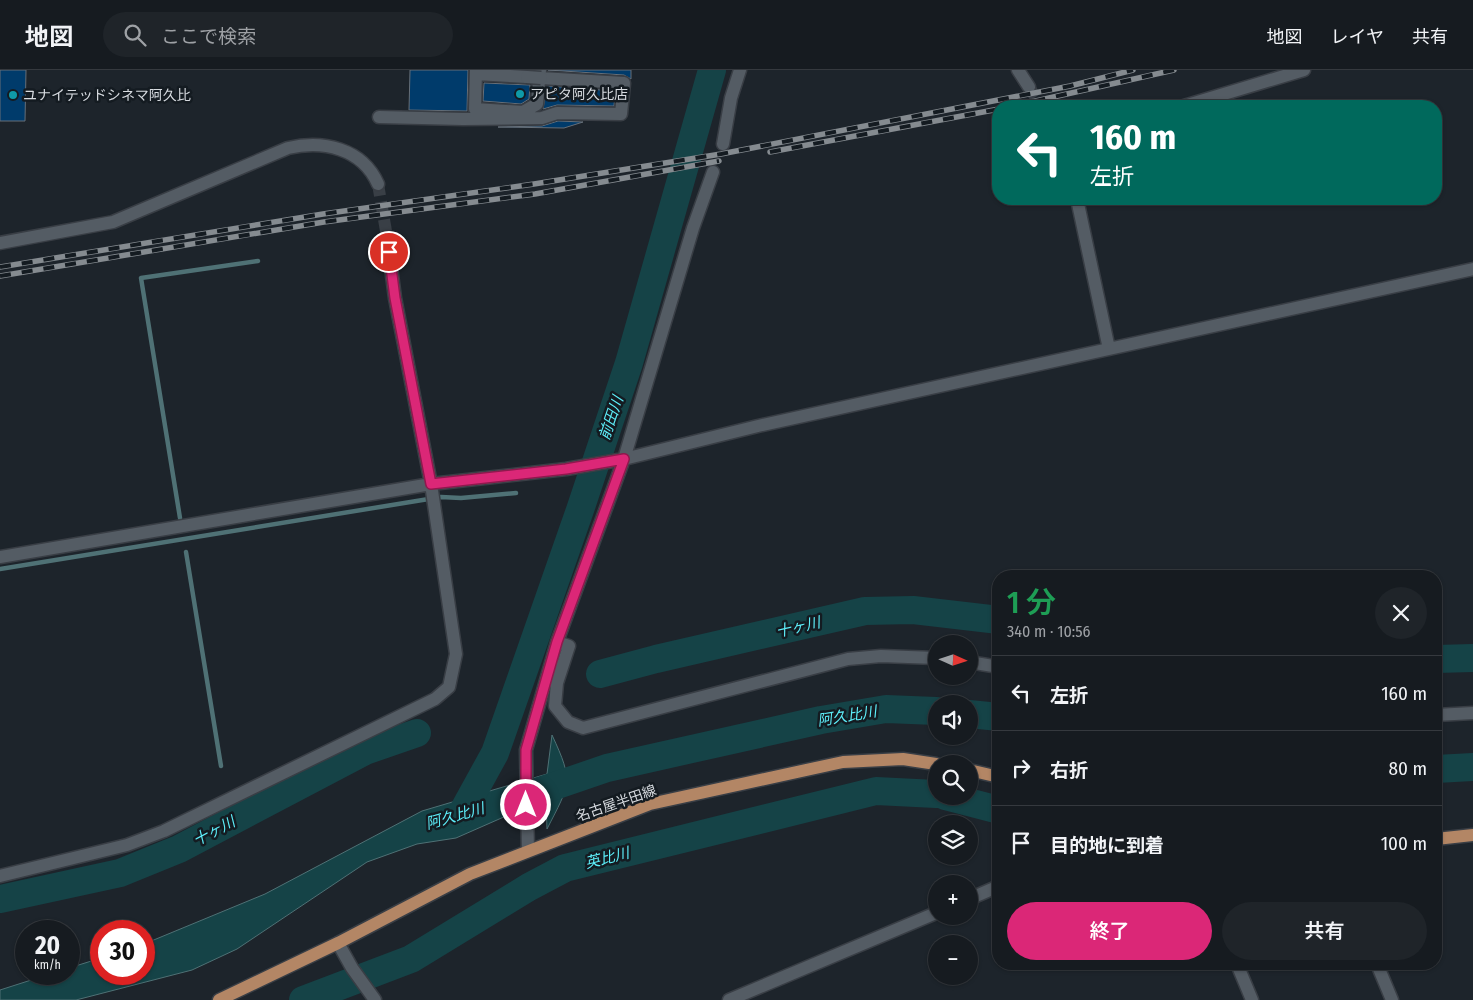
<!DOCTYPE html>
<html lang="ja">
<head>
<meta charset="utf-8">
<style>
	:root { --surface:#161b20; --page:#1f2429; --text:#f1f3f6; --muted:#9ea1a5; --line:#35393e; --accent:#db2777 }
	body { margin:0; font-family:"Fira Sans Condensed","Noto Sans JP",sans-serif; background:var(--page); color:var(--text); height:100vh; display:flex; flex-direction:column; font-size:19px; white-space:nowrap }
	* { box-sizing:border-box; margin:0 }
	p { font-size:16px; color:var(--muted) }
	.icon { flex:none; width:28px; height:28px; fill:none; stroke:currentColor; stroke-width:2; stroke-linecap:round; stroke-linejoin:round }
	.map { position:relative; flex:1; overflow:hidden }
	.drawer { position:absolute; left:992px; top:500px; width:450px; height:400px; display:flex; flex-direction:column; background:var(--surface); border-radius:20px; box-shadow:0 1px 4px #0004,0 0 0 1px var(--line) }
	.drawer>* { flex:none }
	.hud { position:absolute; left:992px; top:30px; width:450px; height:105px; border-radius:20px; box-shadow:0 1px 4px #0004,0 0 0 1px var(--line); background:#00695c; color:#fff; overflow:hidden }
	.needle { width:32px; rotate:93deg }
	.buttons { position:absolute; left:928px; top:565px; display:grid; gap:10px }
	.buttons a { display:grid; place-items:center; width:50px; height:50px; border-radius:50%; background:var(--surface); box-shadow:0 1px 4px #0004,0 0 0 1px var(--line); font-size:25px }
	.speed { position:absolute; left:15px; top:850px; display:flex; gap:10px; font-size:25px; font-weight:700; text-align:center }
	.speed>* { display:grid; place-content:center; width:65px; height:65px; border-radius:50%; background:var(--surface); box-shadow:0 1px 4px #0004,0 0 0 1px var(--line); line-height:1 }
	.speed small { font-size:12px; font-weight:400 }
	.speed .limit { border:8px solid #d22; background:#fff; color:#111 }
	.pin { position:absolute; display:grid; place-items:center; width:42px; height:42px; color:#fff; margin:-21px; border:2px solid #fff; border-radius:50%; box-shadow:0 1px 5px #0007 }
	.me { position:absolute; width:55px; margin:-28px; rotate:0deg; stroke-linejoin:round; filter:drop-shadow(0 0 4px #0008) }
	.turn { display:flex; align-items:center; gap:18px; height:105px; padding:0 15px; font-size:22px }
	.turn .icon { width:65px; height:65px; stroke-width:2.5 }
	.turn b { display:block; font-size:35px; line-height:42px }
	.round { display:grid; place-items:center; flex:none; width:52px; height:52px; border-radius:26px; background:var(--page) }
	.summary { display:flex; align-items:center; justify-content:space-between; height:85px; padding:0 15px }
	h1 { font-size:30px; font-weight:600; line-height:38px; color:#1e9e55 }
	.cta { display:flex; gap:10px; margin-top:auto; padding:10px 15px }
	.cta a { flex:1; height:58px; border-radius:30px; background:var(--accent); color:#fff; font-size:20px; font-weight:600; line-height:58px; text-align:center }
	.cta a+a { background:var(--page); color:var(--text) }
	ul { padding:0; list-style:none }
	li { display:flex; align-items:center; gap:15px; height:75px; padding:0 15px; border-top:1px solid var(--line) }
	li div { flex:1 }
	li b { display:block; font-size:19px }
	li em { font-style:normal }
	header { display:flex; align-items:center; gap:30px; box-sizing:border-box; height:70px; padding:0 25px; background:var(--surface); border-bottom:1px solid var(--line) }
	header strong { font-size:24px }
	nav { display:flex; gap:28px; margin-inline-start:auto; font-size:18px }
	.search { width:350px; height:45px; background:var(--page); display:flex; align-items:center; gap:12px; box-sizing:border-box; padding:0 18px; border-radius:28px; color:var(--muted); font-size:19px }
	.map>svg:first-child { display:block }
	.water { fill:#154347; stroke:#4f7175 }
	.lines { fill:none; stroke-linecap:round; stroke-linejoin:round }
	.stream { stroke:#4f7175; stroke-width:4.5 }
	.river { stroke:#154347; stroke-width:28 }
	.building { fill:#003b6b; stroke:#676f78 }
	.minor-tunnel { stroke:#393f46; stroke-width:12; stroke-dasharray:12 6; stroke-linecap:butt }
	.minor-casing { stroke:#393e45; stroke-width:15 }
	.major-casing { stroke:#393e45; stroke-width:15 }
	.minor { stroke:#545c64; stroke-width:12 }
	.major { stroke:#b38665; stroke-width:12 }
	.rail-casing { stroke:#858b90; stroke-width:5.5 }
	.rail { stroke:#141b21; stroke-width:4; stroke-dasharray:11; stroke-linecap:butt }
	.minor-bridge-casing { stroke:#393e45; stroke-width:15; stroke-linecap:butt }
	.minor-bridge { stroke:#545c64; stroke-width:12 }
	.route-casing { stroke:#8e194d; stroke-width:12 }
	.route { stroke:#db2777; stroke-width:9 }
	.culture-dot { fill:#0f9aa8; stroke:#141b21; stroke-width:2 }
	.labels { text-anchor:middle; stroke-width:5; stroke-linejoin:round; paint-order:stroke }
	.poi-label { font-size:14px; fill:#d7dbe0; stroke:#141b21; text-anchor:start }
	.street-label { font-size:14px; fill:#d7dbe0; stroke:#141b21 }
	.water-label { font-size:15px; font-style:italic; fill:#5deef9; stroke:#141b21 }
</style>
</head>
<body>
<header>
<strong>地図</strong>
<div class="search"><svg class="icon" aria-label="search" viewBox="0 0 24 24"><circle cx="10" cy="10" r="6"/><path d="M15 15l6 6"/></svg>ここで検索</div>
<nav><a>地図</a><a>レイヤ</a><a>共有</a></nav>
</header>
<div class="map">
<svg width="1473" height="930" viewBox="0 0 1473 930">
	<rect width="100%" height="100%" fill="#1d242b"/>
	<!-- water -->
	<path class="water" d="M552 665C574 712 570 714 547 759L546 734 522 739 456 768 417 774 367 792 237 879 192 900 76 930H0V920L50 904H69V898L101 888V904H144V874L265 824 422 741 547 704Z"/>
	<g class="lines">
		<!-- stream -->
		<path class="stream" d="M180 448 141 208 258 191
			M186 482 221 696
			M0 499 441 427 461 428 516 423"/>
		<!-- river -->
		<path class="river" d="M1436 589 1473 588
			M600 604 656 589 865 541 913 540 999 550
			M969 644 999 647
			M1436 699 1473 697
			M531 724 607 698 821 650 886 639 936 641
			M945 726 999 740
			M462 743 495 683 580 440 629 293 712 0
			M0 829 120 803 179 779 365 681 417 663
			M303 930 411 889 529 817 565 798 876 721 936 724"/>
	</g>
	<!-- building -->
	<path class="building" d="M0 0H26L25 51H0Z
		M410 0H468L467 41 409 40Z
		M548 0H631V9L624 5Z
		M484 13 530 15 529 29 521 34 483 31Z
		M547 16 615 21 614 36 557 35 543 39Z
		M558 51 583 52 564 58 498 57 542 56Z"/>
	<g class="lines">
		<!-- minor-tunnel -->
		<path class="minor-tunnel" d="M1029 17 1041 36
			M378 114 387 167"/>
		<!-- minor casing -->
		<g class="minor-casing">
			<path id="minor" d="M476 0 475 39 523 42 537 34 540 0
				M1018 0 1029 17
				M476 4 527 7
				M1184 36 1304 0
				M379 47 463 49 542 48 557 43 621 44 624 13 541 8
				M723 74 731 28 740 0
				M1077 129 1109 279
				M0 173 113 152 288 78C323 70 362 78 378 114
				M0 487 431 414 566 399 624 389 758 356 1473 199
				M557 572 569 576 557 613 555 636 568 652 583 658 848 589 881 586 936 588
				M969 592 999 597
				M1436 645 1473 643
				M528 781 526 680 557 572 624 389 693 158 713 102
				M0 806 127 775 164 761 435 629 449 617 456 584 431 414 395 228 387 167
				M969 829 999 816
				M338 873 352 898 375 930
				M1237 894 1252 930
				M1377 894 1392 930
				M729 930 936 843"/>
		</g>
		<!-- major casing -->
		<g class="major-casing">
			<path id="major" d="M969 700 999 707
				M1436 769 1473 765
				M219 930 338 873 470 804 650 734 843 692 903 689 936 694"/>
		</g>
		<!-- minor -->
		<use href="#minor" class="minor"/>
		<!-- major -->
		<use href="#major" class="major"/>
		<!-- rail casing -->
		<g class="rail-casing">
			<path id="rail" d="M1013 36 1174 0
				M770 82 999 39
				M0 197 323 144 534 114 721 84 1070 16 1133 0
				M0 206 324 152 535 124 719 91"/>
		</g>
		<!-- rail -->
		<use href="#rail" class="rail"/>
		<!-- minor-bridge casing -->
		<g class="minor-bridge-casing">
			<path id="minor-bridge" d="M527 7 541 8"/>
		</g>
		<!-- minor-bridge -->
		<use href="#minor-bridge" class="minor-bridge"/>
	</g>
	<g class="lines">
		<!-- route casing -->
		<g class="route-casing">
			<path id="route" d="M389 182 395 228 431 414 566 399 624 389 557 572 526 680V735"/>
		</g>
		<!-- route -->
		<use href="#route" class="route"/>
	</g>
	<!-- markers -->
	<g class="culture-dot">
		<circle cx="520" cy="24" r="5"/>
		<circle cx="13" cy="25" r="5"/>
	</g>
	<g class="labels">
		<!-- poi labels -->
		<g class="poi-label">
			<text x="530" y="29">アピタ阿久比店</text>
			<text x="23" y="30">ユナイテッドシネマ阿久比</text>
		</g>
		<!-- street labels -->
		<g class="street-label">
			<text transform="translate(616 733) rotate(-19)" y="5">名古屋半田線</text>
		</g>
		<!-- water labels -->
		<g class="water-label">
			<text transform="translate(611 348) rotate(-71)" y="5">前田川</text>
			<text transform="translate(798 557) rotate(-13)" y="5">十ヶ川</text>
			<text transform="translate(847 646) rotate(-9)" y="5">阿久比川</text>
			<text transform="translate(455 746) rotate(-16)" y="5">阿久比川</text>
			<text transform="translate(214 761) rotate(-28)" y="5">十ヶ川</text>
			<text transform="translate(607 788) rotate(-14)" y="5">英比川</text>
		</g>
	</g>
</svg>
<div class="buttons">
<a><svg class="needle" viewBox="-14 -14 28 28"><path d="M0-13l5 13h-10z" fill="#e53935"/><path d="M0 13l5-13h-10z" fill="#9ea1a5"/></svg></a>
<a><svg class="icon" aria-label="sound" viewBox="0 0 24 24"><path d="M4 9h4l5-4v14l-5-4H4zM17 9q2 3 0 6"/></svg></a>
<a><svg class="icon" aria-label="search" viewBox="0 0 24 24"><circle cx="10" cy="10" r="6"/><path d="M15 15l6 6"/></svg></a>
<a><svg class="icon" aria-label="layers" viewBox="0 0 24 24"><path d="M12 4l9 5-9 5-9-5zM3 14l9 5 9-5"/></svg></a>
<a>+</a>
<a>−</a>
</div>
<div class="speed"><div>20<small>km/h</small></div><div class="limit">30</div></div>
<div class="pin" style="left:389px;top:182px;background:#d93025"><svg class="icon" aria-label="arrive" viewBox="0 0 24 24"><path d="M6 21V4h12l-3 4 3 4H6"/></svg></div>
<svg class="me" style="left:526px;top:735px" viewBox="-20 -20 40 40"><circle r="17" fill="#db2777" stroke="#fff" stroke-width="3"/><path d="M0-11L8 9 0 5-8 9z" fill="#fff"/></svg>
<div class="hud">
<div class="turn"><svg class="icon" aria-label="left" viewBox="0 0 24 24"><path d="M17 20v-9H6M10 6l-5 5 5 5"/></svg><div><b>160 m</b>左折</div></div>
</div>
<section class="drawer">
<div class="summary"><div><h1>1 分</h1><p>340 m · 10:56</p></div><a class="round"><svg class="icon" aria-label="close" viewBox="0 0 24 24"><path d="M6 6l12 12M18 6L6 18"/></svg></a></div>
<ul>
<li><svg class="icon" aria-label="left" viewBox="0 0 24 24"><path d="M17 20v-9H6M10 6l-5 5 5 5"/></svg><div><b>左折</b></div><em>160 m</em></li>
<li><svg class="icon" aria-label="right" viewBox="0 0 24 24"><path d="M7 20v-9h11M14 6l5 5-5 5"/></svg><div><b>右折</b></div><em>80 m</em></li>
<li><svg class="icon" aria-label="arrive" viewBox="0 0 24 24"><path d="M6 21V4h12l-3 4 3 4H6"/></svg><div><b>目的地に到着</b></div><em>100 m</em></li>
</ul>
<div class="cta"><a>終了</a><a>共有</a></div>
</section>
</div>
</body>
</html>
